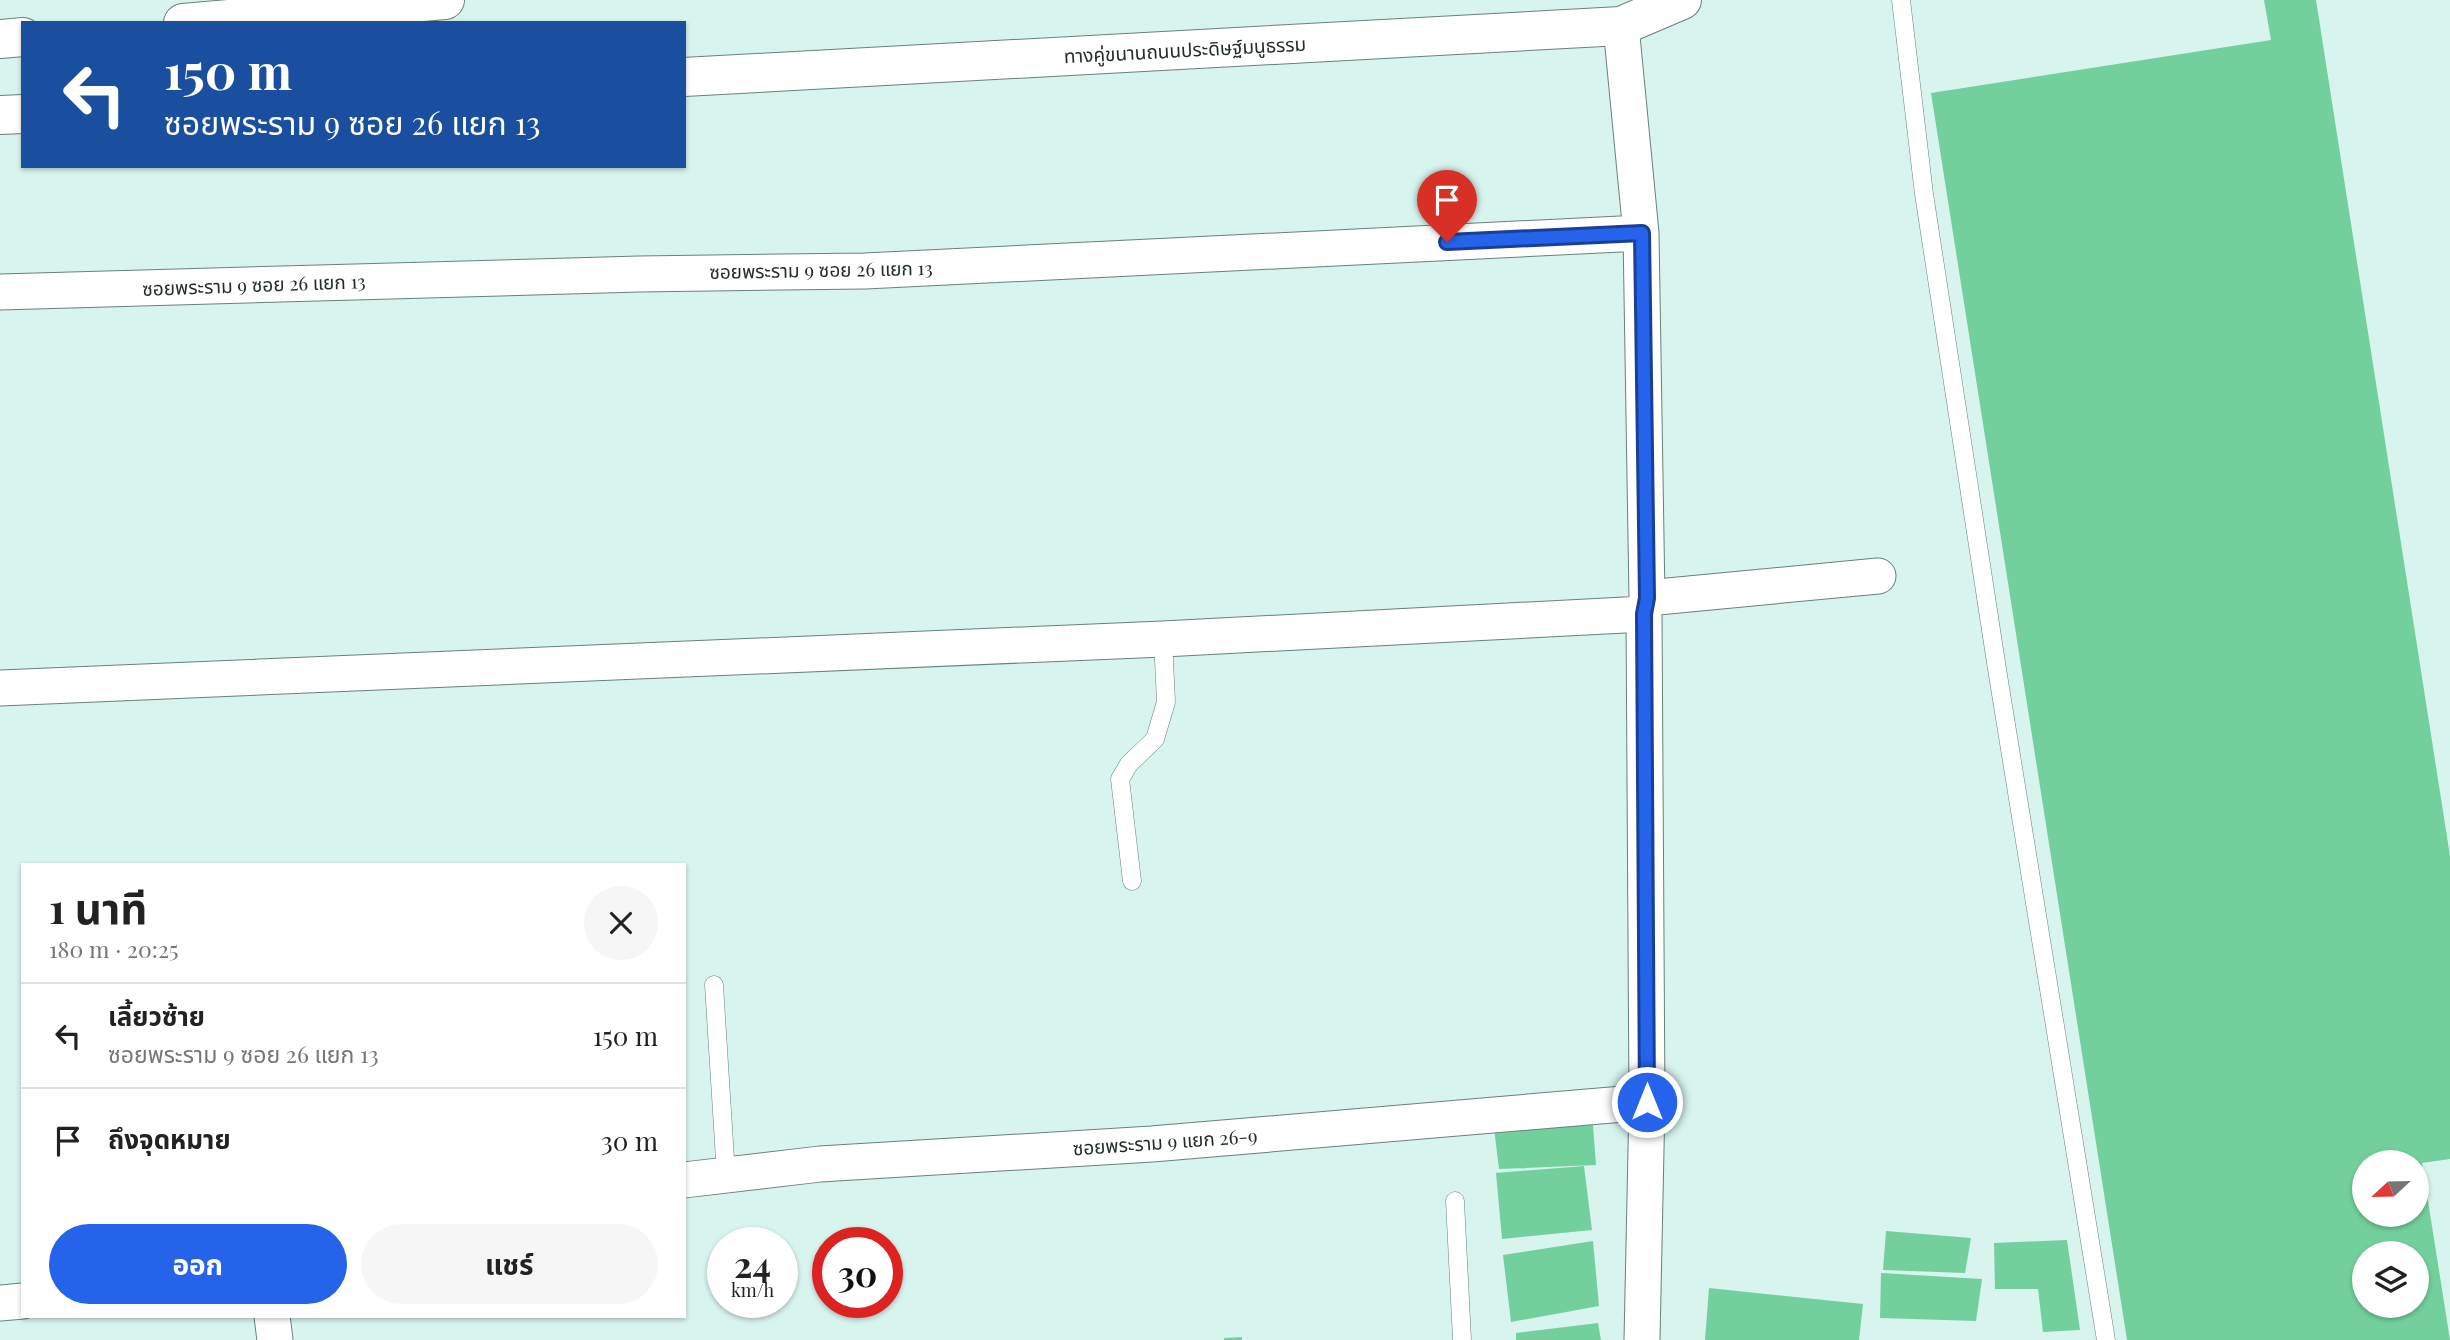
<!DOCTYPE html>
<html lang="th">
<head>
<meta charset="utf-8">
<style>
	:root { --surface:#fff; --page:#f6f6f6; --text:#222; --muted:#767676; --line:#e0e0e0; --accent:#2563eb }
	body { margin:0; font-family:"Playfair Display","Noto Sans Thai",serif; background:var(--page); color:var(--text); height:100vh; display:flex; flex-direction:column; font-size:26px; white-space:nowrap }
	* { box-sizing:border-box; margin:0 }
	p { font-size:23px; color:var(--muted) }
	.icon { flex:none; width:38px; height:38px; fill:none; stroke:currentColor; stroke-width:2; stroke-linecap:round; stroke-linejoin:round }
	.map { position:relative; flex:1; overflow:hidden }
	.sheet { position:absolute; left:21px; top:863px; width:665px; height:455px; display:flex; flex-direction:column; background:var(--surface); border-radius:0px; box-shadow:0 2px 5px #0004 }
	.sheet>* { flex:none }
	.top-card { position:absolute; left:21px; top:21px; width:665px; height:147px; border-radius:0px; box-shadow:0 2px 5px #0004; background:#1a4fa0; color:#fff; overflow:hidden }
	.needle { width:46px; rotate:248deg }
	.controls { position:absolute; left:2352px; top:1150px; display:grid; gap:14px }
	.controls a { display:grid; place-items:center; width:77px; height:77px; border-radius:50%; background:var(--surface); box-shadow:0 2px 5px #0004; font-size:35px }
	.speed { position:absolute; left:707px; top:1227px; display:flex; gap:14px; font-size:35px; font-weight:700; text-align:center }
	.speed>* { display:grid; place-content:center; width:91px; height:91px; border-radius:50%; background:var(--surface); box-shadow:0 2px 5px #0004; line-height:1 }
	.speed small { font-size:18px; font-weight:400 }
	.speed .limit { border:10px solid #d22; background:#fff; color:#111 }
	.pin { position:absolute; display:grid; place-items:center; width:60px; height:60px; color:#fff; margin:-72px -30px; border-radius:50% 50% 50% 0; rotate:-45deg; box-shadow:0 0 7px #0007 }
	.pin .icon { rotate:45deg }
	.me { position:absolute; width:77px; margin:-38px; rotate:0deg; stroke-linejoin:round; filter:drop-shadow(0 0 5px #0008) }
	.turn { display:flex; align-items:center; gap:24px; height:147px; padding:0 28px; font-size:32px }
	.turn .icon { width:91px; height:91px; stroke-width:2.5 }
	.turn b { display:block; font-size:49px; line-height:60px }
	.round { display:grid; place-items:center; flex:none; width:74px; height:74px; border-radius:37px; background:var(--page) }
	.head { display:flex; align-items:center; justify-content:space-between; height:119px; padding:0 28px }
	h1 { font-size:42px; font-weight:700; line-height:52px }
	.action { display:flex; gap:14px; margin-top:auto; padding:14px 28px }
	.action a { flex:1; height:80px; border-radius:42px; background:var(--accent); color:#fff; font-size:28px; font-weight:700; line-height:80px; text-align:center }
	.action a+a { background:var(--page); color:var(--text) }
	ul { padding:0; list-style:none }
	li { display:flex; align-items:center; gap:21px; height:105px; padding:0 28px; border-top:2px solid var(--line) }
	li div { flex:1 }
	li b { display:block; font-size:26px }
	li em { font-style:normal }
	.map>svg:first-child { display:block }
	.building { fill:#73d09d; fill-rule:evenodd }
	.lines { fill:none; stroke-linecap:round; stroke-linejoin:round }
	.lane-casing { stroke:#68817c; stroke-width:19 }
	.street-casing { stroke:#68817c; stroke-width:37 }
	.secondary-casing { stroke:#68817c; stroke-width:40 }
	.primary-casing { stroke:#68817c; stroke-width:40 }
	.lane { stroke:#fff; stroke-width:18 }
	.street { stroke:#fff; stroke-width:35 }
	.secondary { stroke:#fff; stroke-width:38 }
	.primary { stroke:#fff; stroke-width:38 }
	.route-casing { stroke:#184099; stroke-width:18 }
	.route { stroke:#2563eb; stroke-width:12 }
	.labels { text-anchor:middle; stroke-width:7; stroke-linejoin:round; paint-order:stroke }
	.street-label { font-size:19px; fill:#222d2a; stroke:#fff }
</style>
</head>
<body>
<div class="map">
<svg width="2450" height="1340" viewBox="0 0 2450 1340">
	<rect width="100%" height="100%" fill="#d8f4ef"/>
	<!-- building -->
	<path class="building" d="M2264 0H2316L2450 856V1159L2422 1163 2450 1340H2127L1931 93 2271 40ZM2364 1162H2417V1214H2364ZM2364 1253H2417V1306H2364Z
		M1592 1112 1596 1165 1499 1169 1493 1120Z
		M1584 1166 1592 1230 1502 1239 1496 1173Z
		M1886 1231 1971 1238 1965 1273 1883 1270Z
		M2067 1240 2080 1330 2043 1332 2038 1289H1995L1994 1243Z
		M1593 1241 1599 1306 1511 1322 1503 1255Z
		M1881 1273 1982 1279 1976 1321 1880 1318Z
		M1709 1288 1863 1304 1859 1340H1705Z
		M1598 1323 1601 1340H1516V1333Z
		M1242 1337V1340H1224V1338Z"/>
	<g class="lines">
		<!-- lane casing -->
		<g class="lane-casing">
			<path id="lane" d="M1901 0 1924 194 1997 669 2106 1340
				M1132 881 1120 779 1129 764 1155 739 1166 702 1163 639
				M714 985 726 1175
				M1455 1201 1462 1340"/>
		</g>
		<!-- street casing -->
		<g class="street-casing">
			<path id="street" d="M1621 26 1641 233 1647 598 1644 614 1647 1102 1642 1340
				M0 292 639 274 865 271 1641 233
				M1647 598 1878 576
				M0 688 1163 639 1644 614
				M684 1180 820 1164 1152 1144 1647 1102
				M0 1303 23 1301
				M272 1316 275 1340"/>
		</g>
		<!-- secondary casing -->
		<g class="secondary-casing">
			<path id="secondary" d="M684 77 1621 26 1682 0
				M0 115 23 114"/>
		</g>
		<!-- primary casing -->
		<g class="primary-casing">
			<path id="primary" d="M183 23 445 0
				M0 39 23 37"/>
		</g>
		<!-- lane -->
		<use href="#lane" class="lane"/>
		<!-- street -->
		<use href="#street" class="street"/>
		<!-- secondary -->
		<use href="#secondary" class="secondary"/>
		<!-- primary -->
		<use href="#primary" class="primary"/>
	</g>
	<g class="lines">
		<!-- route casing -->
		<g class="route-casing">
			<path id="route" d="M1447 242 1642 233 1647 598 1644 614 1647 1102"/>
		</g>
		<!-- route -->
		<use href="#route" class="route"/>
	</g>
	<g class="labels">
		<!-- street labels -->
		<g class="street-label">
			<text transform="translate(1185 50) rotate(-3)" y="7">ทางคู่ขนานถนนประดิษฐ์มนูธรรม</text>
			<text transform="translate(821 270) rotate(-1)" y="7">ซอยพระราม 9 ซอย 26 แยก 13</text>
			<text transform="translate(254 285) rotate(-2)" y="7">ซอยพระราม 9 ซอย 26 แยก 13</text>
			<text transform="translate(1165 1142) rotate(-4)" y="7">ซอยพระราม 9 แยก 26-9</text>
		</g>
	</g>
</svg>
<div class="controls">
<a><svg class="needle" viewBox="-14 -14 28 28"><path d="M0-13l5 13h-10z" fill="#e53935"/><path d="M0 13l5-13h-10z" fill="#767676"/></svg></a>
<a><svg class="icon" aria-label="layers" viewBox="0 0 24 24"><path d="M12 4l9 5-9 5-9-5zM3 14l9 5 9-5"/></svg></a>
</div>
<div class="speed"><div>24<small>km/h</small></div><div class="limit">30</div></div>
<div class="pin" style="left:1447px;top:242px;background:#d93025"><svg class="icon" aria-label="arrive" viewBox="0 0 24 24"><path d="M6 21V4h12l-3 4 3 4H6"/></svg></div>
<svg class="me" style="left:1647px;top:1102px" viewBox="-20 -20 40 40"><circle r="17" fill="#2563eb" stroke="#fff" stroke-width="3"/><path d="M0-11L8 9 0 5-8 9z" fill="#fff"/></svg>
<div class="top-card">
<div class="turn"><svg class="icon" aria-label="left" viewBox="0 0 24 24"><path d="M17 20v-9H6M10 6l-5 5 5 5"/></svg><div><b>150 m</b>ซอยพระราม 9 ซอย 26 แยก 13</div></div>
</div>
<section class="sheet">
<div class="head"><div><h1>1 นาที</h1><p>180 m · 20:25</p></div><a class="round"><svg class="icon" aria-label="close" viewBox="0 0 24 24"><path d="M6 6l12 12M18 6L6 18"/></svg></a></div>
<ul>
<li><svg class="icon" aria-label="left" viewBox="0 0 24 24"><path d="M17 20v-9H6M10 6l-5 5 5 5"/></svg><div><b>เลี้ยวซ้าย</b><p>ซอยพระราม 9 ซอย 26 แยก 13</p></div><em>150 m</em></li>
<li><svg class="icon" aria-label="arrive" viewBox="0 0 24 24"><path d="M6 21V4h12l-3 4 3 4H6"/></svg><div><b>ถึงจุดหมาย</b></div><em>30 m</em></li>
</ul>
<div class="action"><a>ออก</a><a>แชร์</a></div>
</section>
</div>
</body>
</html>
